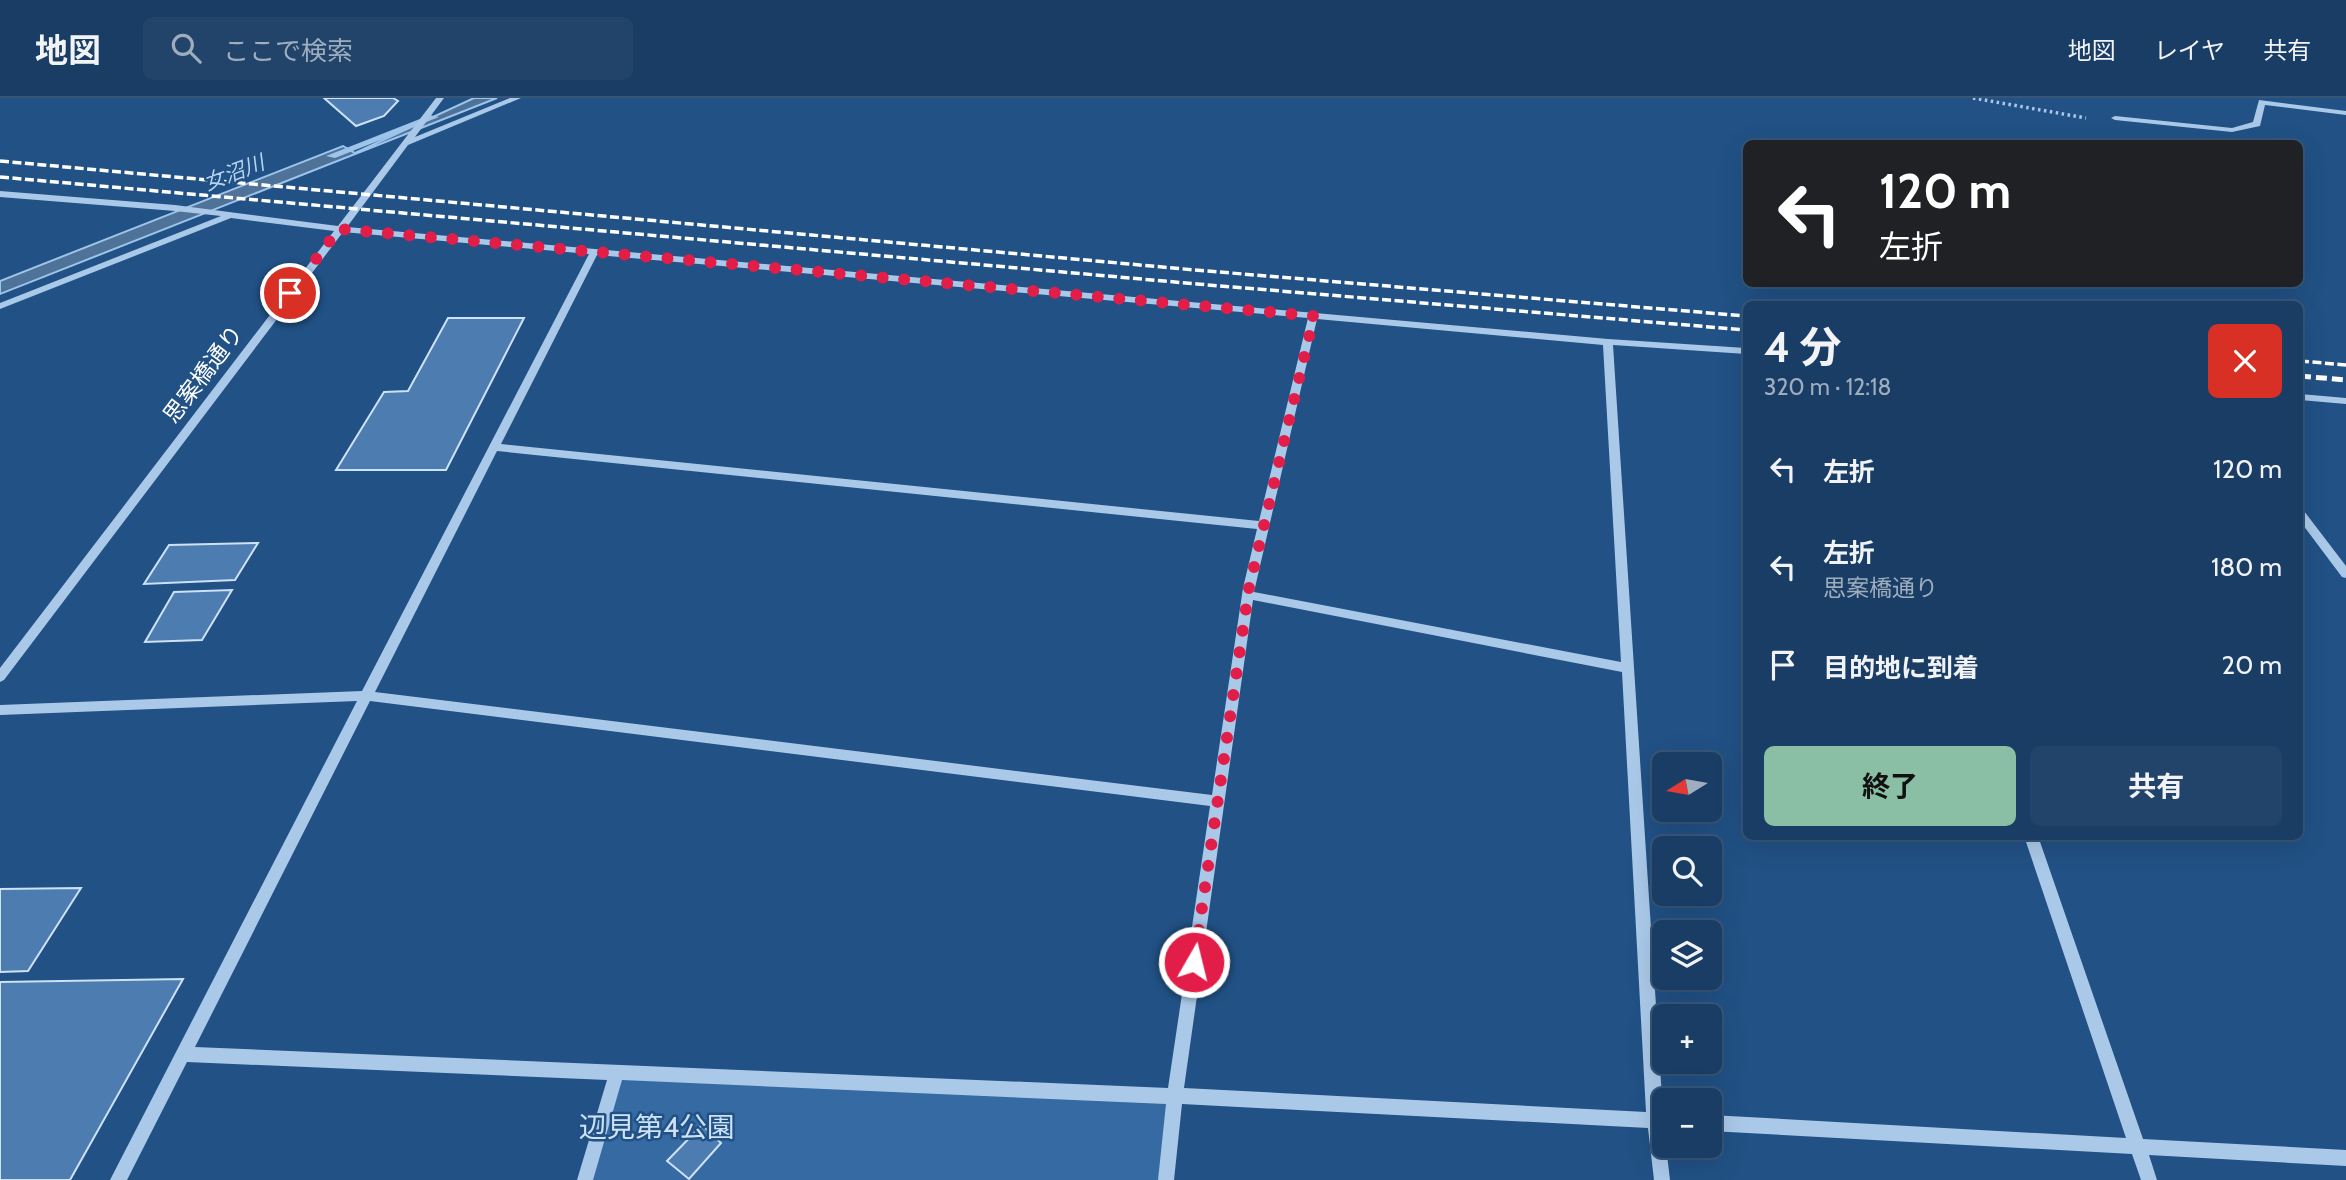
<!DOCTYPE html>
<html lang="ja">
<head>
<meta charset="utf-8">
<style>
	:root { --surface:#193d64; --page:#22446a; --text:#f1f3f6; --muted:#9faebf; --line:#375678; --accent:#8abfa5 }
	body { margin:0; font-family:Cabin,"Noto Sans JP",sans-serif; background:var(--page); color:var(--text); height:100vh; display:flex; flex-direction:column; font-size:26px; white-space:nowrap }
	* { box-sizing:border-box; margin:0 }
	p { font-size:23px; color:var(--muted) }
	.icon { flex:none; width:38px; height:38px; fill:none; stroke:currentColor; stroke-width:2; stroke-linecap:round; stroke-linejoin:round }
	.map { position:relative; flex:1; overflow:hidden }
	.drawer { position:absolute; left:1743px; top:203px; width:560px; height:539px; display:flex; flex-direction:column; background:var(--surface); border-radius:10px; box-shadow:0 7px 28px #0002,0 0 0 2px var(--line) }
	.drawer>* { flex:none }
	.hud { position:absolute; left:1743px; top:42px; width:560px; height:147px; border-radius:10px; box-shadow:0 7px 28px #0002,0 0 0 2px var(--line); background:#202124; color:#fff; overflow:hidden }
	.needle { width:46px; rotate:259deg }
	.buttons { position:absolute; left:1652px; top:654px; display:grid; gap:14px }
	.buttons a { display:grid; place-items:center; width:70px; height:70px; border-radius:10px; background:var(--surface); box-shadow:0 7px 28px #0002,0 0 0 2px var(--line); font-size:35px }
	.pin { position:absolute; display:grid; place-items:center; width:60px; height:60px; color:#fff; margin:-30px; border:4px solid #fff; border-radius:50%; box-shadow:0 2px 7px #0007 }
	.me { position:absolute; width:77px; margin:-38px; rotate:8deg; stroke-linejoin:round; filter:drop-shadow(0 0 5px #0008) }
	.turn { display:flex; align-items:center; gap:24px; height:147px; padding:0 21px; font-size:32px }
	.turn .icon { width:91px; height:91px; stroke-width:2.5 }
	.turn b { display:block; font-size:49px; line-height:60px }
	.round { display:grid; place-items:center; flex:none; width:74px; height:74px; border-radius:10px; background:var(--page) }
	.summary { display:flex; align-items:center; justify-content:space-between; height:119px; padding:0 21px }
	h1 { font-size:42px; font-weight:700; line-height:52px }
	.primary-button { display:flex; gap:14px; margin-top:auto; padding:14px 21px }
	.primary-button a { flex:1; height:80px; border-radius:10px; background:var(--accent); color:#111; font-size:28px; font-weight:700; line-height:80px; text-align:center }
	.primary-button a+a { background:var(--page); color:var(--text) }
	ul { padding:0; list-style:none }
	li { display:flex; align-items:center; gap:21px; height:98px; padding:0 21px }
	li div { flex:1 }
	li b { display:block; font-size:26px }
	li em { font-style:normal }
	header { display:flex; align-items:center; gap:42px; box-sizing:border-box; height:98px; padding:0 35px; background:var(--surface); border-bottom:2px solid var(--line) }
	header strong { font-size:33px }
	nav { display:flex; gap:38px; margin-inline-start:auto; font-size:24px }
	.search { width:490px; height:63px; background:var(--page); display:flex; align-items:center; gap:18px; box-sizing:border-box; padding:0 24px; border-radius:10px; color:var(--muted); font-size:26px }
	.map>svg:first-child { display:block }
	.green { fill:#356ba2 }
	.water { fill:#4f7298; stroke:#9dc4eb; stroke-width:2 }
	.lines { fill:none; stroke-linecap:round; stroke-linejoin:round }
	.stream { fill:#9dc4eb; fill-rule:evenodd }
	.building { fill:#4d7db0; stroke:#cee2f7; stroke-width:2 }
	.path { stroke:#aac9e9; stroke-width:3.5; stroke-dasharray:2.5 3.5; stroke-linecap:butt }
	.minor { fill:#aac9e9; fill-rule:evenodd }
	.rail-far1 { stroke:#fff; stroke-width:3.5; stroke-dasharray:9 3.5; stroke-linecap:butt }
	.rail { stroke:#fff; stroke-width:5; stroke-dasharray:11 5; stroke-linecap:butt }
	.route { stroke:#e11d48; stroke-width:12; stroke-dasharray:0 21.6 }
	.labels { text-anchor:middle; stroke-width:5; stroke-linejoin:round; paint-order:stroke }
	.far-water-label { font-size:21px; font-style:italic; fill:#b5d3f1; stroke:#215185 }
	.street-label { font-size:23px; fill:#fff; stroke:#215185 }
	.near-park-label { font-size:28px; fill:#cee2f7; stroke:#215185 }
</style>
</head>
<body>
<header>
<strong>地図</strong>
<div class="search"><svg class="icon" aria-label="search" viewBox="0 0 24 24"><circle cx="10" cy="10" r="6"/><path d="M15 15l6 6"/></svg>ここで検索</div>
<nav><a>地図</a><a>レイヤ</a><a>共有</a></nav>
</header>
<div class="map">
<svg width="2346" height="1082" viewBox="0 0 2346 1082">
	<rect width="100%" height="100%" fill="#215185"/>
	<!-- green -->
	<path class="green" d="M617 974 1175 998 1166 1082H585Z"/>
	<!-- water -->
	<path class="water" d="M474 0H497L0 196V183L343 48 355 55Z"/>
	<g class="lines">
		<!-- stream -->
		<path class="stream" d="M430 17 439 19 335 60 326 58Z"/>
	</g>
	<!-- building -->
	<path class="building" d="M324 0H393L398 3 384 18 356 28Z
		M448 220H524L446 372H336L384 294 408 293Z
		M258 445 235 482 144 486 169 447Z
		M232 492 202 542 145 544 174 494Z
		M81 790 28 873 0 874V791Z
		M183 881 70 1082H0V884Z
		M702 1027 721 1045 689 1081 667 1063Z"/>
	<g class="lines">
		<!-- path -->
		<path class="path" d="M1973 0 2086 20"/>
		<!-- minor -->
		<path class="minor" d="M436 0H444L415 39 510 0H521L408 47 347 129 1608 241 1746 250V256L1613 247 1663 1015H1664V1048H1666L1670 1082H1654L1648 1030 1182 1006 1174 1082H1158L1166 1006 622 982 593 1082H577L607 982 187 964 127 1082H110L357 603 0 617V607L362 593 589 156 343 134 4 582 0 584V570L334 133 231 120 0 211V205L221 118 175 113 0 99V93L175 107 338 128ZM597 157 1308 220 1259 423 501 346ZM1317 221 1603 247 1621 564 1254 494ZM497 353 1257 431 1243 490 1212 697 375 594ZM1253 502 1622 574 1646 1014 1184 990ZM370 603 1210 708 1168 990 195 949Z
			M2259 2 2346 13V17L2265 7 2260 28 2232 34 2115 22 2111 20 2115 18 2232 30 2253 24Z
			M2300 296 2346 300V306L2300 302Z
			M2300 412 2304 413 2346 468V480L2342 479 2300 423Z
			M2024 738H2038L2143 1041 2346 1052V1068L2149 1057 2157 1082H2141L2132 1056 1710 1033V1017L2126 1040Z"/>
		<!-- rail-far1 -->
		<path class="rail-far1" d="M0 63 1195 172 1746 218
			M0 79 1197 186 1746 232
			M2300 263 2346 267"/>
		<!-- rail -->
		<path class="rail" d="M2300 278 2346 282"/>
	</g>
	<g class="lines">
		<!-- route -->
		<path class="route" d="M290 195 339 131 1314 218 1249 490 1194 864"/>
	</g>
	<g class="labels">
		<!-- far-water labels -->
		<g class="far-water-label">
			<text transform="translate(234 75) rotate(-21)" y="7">女沼川</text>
		</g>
		<!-- street labels -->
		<g class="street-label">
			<text transform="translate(203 276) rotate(-53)" y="8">思案橋通り</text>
		</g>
		<!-- near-park labels -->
		<g class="near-park-label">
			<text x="657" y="1039">辺見第4公園</text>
		</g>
	</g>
</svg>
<div class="buttons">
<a><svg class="needle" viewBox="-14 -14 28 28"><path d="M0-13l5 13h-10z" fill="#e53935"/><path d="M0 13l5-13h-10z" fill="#9faebf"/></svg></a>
<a><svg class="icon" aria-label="search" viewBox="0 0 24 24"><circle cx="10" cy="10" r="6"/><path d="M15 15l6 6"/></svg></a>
<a><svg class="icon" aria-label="layers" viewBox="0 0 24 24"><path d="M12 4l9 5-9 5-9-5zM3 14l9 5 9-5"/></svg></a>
<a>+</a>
<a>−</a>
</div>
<div class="pin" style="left:290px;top:195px;background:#d93025"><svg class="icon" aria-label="arrive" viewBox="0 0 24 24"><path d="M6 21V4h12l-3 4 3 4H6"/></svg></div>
<svg class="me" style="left:1194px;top:864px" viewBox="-20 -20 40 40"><circle r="17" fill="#e11d48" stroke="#fff" stroke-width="3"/><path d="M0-11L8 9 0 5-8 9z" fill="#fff"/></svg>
<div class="hud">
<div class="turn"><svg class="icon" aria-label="left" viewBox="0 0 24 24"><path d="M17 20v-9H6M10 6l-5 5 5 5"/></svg><div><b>120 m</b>左折</div></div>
</div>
<section class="drawer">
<div class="summary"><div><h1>4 分</h1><p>320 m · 12:18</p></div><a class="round" style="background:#d93025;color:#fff"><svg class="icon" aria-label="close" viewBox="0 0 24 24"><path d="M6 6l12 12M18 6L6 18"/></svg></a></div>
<ul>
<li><svg class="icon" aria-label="left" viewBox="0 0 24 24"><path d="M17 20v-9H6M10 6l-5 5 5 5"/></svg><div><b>左折</b></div><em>120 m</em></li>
<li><svg class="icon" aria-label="left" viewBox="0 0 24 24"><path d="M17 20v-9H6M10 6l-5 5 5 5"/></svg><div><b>左折</b><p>思案橋通り</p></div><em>180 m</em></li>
<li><svg class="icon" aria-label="arrive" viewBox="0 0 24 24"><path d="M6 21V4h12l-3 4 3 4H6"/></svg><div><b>目的地に到着</b></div><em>20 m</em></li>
</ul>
<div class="primary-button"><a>終了</a><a>共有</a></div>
</section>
</div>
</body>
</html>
